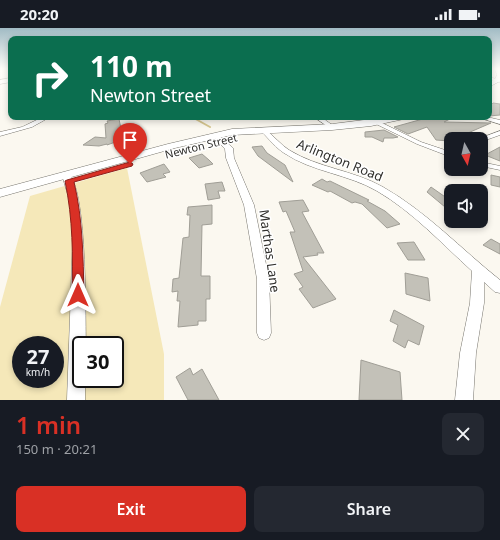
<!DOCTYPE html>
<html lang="en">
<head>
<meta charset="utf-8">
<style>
	:root { --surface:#171b24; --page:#242831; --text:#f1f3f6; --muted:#9ea1a6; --accent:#d93025 }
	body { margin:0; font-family:"Noto Sans",sans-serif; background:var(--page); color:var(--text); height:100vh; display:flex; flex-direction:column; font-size:15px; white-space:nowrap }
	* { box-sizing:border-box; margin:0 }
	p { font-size:13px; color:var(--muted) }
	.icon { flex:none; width:22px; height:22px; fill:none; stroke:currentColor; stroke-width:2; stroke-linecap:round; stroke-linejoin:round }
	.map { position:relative; height:372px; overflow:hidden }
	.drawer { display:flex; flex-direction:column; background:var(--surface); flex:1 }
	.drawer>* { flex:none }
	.hud { position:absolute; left:8px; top:8px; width:484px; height:84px; border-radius:8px; box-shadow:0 2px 6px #0003; background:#0b6e4f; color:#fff; overflow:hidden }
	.needle { width:26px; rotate:172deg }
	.tools { position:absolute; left:444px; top:104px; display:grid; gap:8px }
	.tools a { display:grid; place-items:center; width:44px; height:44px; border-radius:8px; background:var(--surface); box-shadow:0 2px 6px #0003; font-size:20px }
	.speed { position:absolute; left:12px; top:308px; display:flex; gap:8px; font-size:20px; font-weight:700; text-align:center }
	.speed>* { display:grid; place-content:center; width:52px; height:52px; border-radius:50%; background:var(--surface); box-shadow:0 2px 6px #0003; line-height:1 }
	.speed small { font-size:10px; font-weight:400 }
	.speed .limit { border:2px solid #111; border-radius:6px; background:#fff; color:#111 }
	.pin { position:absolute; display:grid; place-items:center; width:34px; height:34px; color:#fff; margin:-41px -17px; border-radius:50% 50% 50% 0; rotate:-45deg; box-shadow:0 0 4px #0007 }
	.pin .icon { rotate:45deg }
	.me { position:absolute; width:44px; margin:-22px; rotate:0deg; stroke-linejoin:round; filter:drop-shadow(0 0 3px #0008) }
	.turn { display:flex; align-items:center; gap:14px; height:84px; padding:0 16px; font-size:18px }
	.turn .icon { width:52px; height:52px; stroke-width:2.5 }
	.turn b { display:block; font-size:28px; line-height:34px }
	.round { display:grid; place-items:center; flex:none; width:42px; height:42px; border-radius:8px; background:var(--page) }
	.head { display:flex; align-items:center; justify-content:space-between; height:68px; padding:0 16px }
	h1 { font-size:24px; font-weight:600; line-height:30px; color:var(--accent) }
	.button { display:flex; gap:8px; margin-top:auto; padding:8px 16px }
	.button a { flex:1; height:46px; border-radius:8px; background:var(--accent); color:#fff; font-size:16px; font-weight:600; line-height:46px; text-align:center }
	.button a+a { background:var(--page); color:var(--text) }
	.status { display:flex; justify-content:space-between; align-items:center; height:28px; padding:0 20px; background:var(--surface); direction:ltr }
	.status svg { height:11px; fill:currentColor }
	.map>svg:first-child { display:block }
	.green { fill:#f5e8b9; fill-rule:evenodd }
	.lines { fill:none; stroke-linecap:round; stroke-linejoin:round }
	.stream { stroke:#d6c68f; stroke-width:2 }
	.building { fill:#c3c1b8; stroke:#a09e96 }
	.minor-casing { stroke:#77756e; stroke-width:1 }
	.secondary-casing { stroke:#77756e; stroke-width:1 }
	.minor { fill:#fff; fill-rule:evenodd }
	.secondary { fill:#fff; fill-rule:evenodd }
	.route { fill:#d93025; stroke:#8d1f18 }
	.labels { text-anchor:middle; stroke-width:3; stroke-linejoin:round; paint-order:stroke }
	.far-street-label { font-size:11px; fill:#2f2e2b; stroke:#fff }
	.street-label { font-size:13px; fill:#2f2e2b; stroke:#fff }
</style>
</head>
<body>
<div class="status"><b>20:20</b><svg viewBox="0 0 49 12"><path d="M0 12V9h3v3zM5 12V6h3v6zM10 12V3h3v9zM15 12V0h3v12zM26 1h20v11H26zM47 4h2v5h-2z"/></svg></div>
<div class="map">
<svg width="500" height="372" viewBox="0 0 500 372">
	<rect width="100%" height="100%" fill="#fbf8f0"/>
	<!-- green -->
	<path class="green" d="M127 140 164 326V372H0V279L30 168ZM21 317H55V351H21ZM81 317H115V351H81Z"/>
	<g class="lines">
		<!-- stream -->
		<path class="stream" d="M192 89 210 99"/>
	</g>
	<!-- building -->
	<path class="building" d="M493 75 500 76V87L489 88V79Z
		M430 89H454L444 94 491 95 454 111H449L450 113 436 112 427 99 408 106 394 99Z
		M119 91 122 106 116 111 121 112 107 117V116L99 118 83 117 95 109 106 110 105 96 108 95 107 93Z
		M384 102 398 109 393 110H384L383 114 372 109H365V104Z
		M262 118 267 125 285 137 293 154 258 128 252 119Z
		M500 119V133L485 127Z
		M202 126 209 132 213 136 199 140 189 130Z
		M164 136 170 144 163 146 166 149 147 154 140 145Z
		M491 147 500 149V159L491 157Z
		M322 151 327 154 330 153 369 172 367 173 385 183 400 196 387 200 362 176 355 174 352 175 330 163 328 164 312 157Z
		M222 154 225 163H218L220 170 208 172 205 156Z
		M431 159 451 173V184L427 164Z
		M303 172 309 183 302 184 324 225H317L318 227 303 229 336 271 313 280 299 261 303 259 294 246 303 243 290 204H295L286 183 283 184 279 174Z
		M212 177V196L202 197 201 248H210V271H206V293H198V297L178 299 180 273H177L178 263 172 264 173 251 179 250 183 210 189 209 190 187H187L188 179Z
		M491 211 500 216V226L483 217Z
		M414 214 425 232H408L397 215Z
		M405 245 428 250 430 273 406 266Z
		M394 282 424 298 419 317 408 312 405 320 393 313 398 297 390 293Z
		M361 332 400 344 402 372H359Z
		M190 340 193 347 202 341 219 372H188L176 349Z"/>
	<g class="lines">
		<!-- minor casing -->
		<g class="minor-casing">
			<path id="minor" d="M489 49 500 52V54L489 51Z
				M43 89H50L32 99 0 108V104L22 99Z
				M314 89H321L335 99 330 100Z
				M477 89H487L500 92V96Z
				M376 92 421 114 451 124V129L417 116 374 95 373 94Z
				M262 102H266C274 108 281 117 289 122 318 140 353 142 383 159 427 184 461 221 500 252V265L495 264 484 254V275L476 325 473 372H455L460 325 470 275 472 243C441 215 413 184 377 163 348 146 312 144 284 125 276 120 269 111 262 104Z
				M500 103V107L483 113 481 114V111H478Z
				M213 106H217L233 120 234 130 254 177 269 251 271 305 269 310 264 312 259 310 257 305V251L244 177 226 130 225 121 213 108Z
				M481 134 500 138V142L481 138Z
				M66 144C88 150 85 294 86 317H81V351H85V372H67L73 206 70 174 62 147Z"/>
		</g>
		<!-- secondary casing -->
		<g class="secondary-casing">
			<path id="secondary" d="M495 41H500V53L489 59V54L495 51 497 47Z
				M11 50V54L0 56V52Z
				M388 89H405L404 91 371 98 332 102 232 107 175 120 0 169V161L168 116 232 101 332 96Z"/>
		</g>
		<!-- minor -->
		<use href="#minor" class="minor"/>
		<!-- secondary -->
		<use href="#secondary" class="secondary"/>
	</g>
	<!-- sky -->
	<linearGradient id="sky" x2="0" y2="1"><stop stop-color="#a1bbc4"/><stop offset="0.44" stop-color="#fdfcf8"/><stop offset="1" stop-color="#fdfcf8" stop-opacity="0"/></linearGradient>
	<rect width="500" height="93" fill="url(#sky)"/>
	<!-- route -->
	<path class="route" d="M130 134 133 136 132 138 74 154C83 192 83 228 84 267L82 270 78 272 73 270 72 267C73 228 73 191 65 153L67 152Z"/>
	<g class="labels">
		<!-- far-street labels -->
		<g class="far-street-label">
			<text transform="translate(201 118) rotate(-14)" y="4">Newton Street</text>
		</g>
		<!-- street labels -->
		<g class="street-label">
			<text transform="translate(340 132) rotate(22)" y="5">Arlington Road</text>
			<text transform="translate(270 223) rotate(82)" y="5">Marthas Lane</text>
		</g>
	</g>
</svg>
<div class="tools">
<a><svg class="needle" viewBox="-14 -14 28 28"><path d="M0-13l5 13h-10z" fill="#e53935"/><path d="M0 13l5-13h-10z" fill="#9ea1a6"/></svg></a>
<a><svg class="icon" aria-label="sound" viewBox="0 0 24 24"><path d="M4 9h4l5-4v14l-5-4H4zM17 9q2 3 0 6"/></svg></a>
</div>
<div class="speed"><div>27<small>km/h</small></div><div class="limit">30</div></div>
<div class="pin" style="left:130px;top:136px;background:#d93025"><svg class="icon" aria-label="arrive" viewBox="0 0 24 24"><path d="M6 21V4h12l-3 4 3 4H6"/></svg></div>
<svg class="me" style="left:78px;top:267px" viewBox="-20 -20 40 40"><path d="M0-17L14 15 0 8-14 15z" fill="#d93025" stroke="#fff" stroke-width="4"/></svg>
<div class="hud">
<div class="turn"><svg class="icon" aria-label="right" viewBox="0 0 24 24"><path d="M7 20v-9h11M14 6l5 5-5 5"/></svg><div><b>110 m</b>Newton Street</div></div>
</div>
</div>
<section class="drawer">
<div class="head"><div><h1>1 min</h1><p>150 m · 20:21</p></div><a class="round"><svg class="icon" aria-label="close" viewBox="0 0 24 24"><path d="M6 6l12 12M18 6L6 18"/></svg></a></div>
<div class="button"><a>Exit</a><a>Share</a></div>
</section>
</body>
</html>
